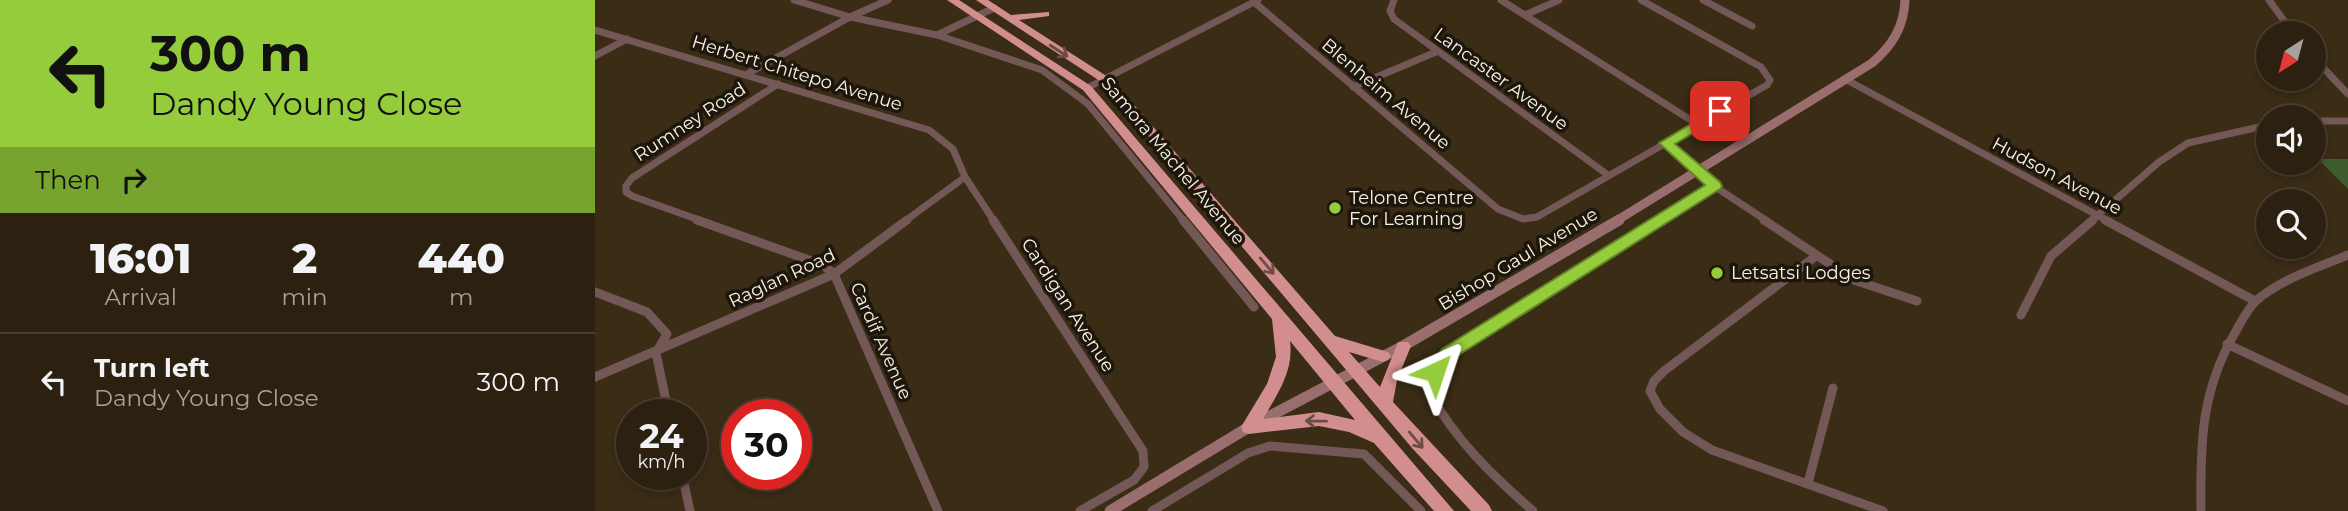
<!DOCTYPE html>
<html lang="en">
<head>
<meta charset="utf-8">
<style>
	:root { --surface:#2c2110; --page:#382e1e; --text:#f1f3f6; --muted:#a6a39f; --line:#483e30 }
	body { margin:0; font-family:Montserrat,sans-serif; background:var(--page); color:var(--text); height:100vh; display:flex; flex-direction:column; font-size:26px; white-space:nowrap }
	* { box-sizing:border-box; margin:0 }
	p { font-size:23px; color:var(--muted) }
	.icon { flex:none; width:38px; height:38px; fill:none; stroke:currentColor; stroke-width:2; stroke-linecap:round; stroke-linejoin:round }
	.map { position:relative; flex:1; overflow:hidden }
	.side { display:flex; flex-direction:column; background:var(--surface); width:595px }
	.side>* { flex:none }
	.hud { background:#95cc3b; color:#111; overflow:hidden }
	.needle { width:46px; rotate:216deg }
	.buttons { position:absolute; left:1661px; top:21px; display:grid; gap:14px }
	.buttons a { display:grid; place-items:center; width:70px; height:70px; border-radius:50%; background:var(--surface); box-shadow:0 4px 10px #0003,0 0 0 2px var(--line); font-size:35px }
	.speed { position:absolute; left:21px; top:399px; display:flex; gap:14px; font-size:35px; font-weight:700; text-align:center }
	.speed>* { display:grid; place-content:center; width:91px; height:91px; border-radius:50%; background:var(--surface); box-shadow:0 4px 10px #0003,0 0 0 2px var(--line); line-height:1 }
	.speed small { font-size:18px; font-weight:400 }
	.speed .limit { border:10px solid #d22; background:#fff; color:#111 }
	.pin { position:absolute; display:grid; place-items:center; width:60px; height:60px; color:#fff; margin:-30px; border-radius:14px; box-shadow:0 4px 10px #0006 }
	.me { position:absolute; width:77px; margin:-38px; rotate:42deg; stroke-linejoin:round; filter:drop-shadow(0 0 5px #0008) }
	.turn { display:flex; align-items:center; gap:24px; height:147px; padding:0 35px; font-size:32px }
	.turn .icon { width:91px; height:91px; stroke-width:2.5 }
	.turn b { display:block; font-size:49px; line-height:60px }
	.then { display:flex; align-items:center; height:66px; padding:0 35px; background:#0003; gap:14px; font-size:26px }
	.eta { display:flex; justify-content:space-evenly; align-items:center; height:119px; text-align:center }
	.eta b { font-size:42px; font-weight:800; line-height:49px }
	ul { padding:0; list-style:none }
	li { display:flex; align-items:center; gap:21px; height:98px; padding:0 35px; border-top:2px solid var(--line) }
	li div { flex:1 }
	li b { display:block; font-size:26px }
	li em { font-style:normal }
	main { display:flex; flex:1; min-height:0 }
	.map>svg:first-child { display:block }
	.green { fill:#3f5c30 }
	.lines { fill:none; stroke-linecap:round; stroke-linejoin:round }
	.street-far1 { stroke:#745858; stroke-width:7 }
	.street { stroke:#745858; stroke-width:9 }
	.secondary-far1 { stroke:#9a6e6e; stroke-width:9 }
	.secondary { stroke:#9a6e6e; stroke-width:11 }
	.highway { fill:#d28e8e; fill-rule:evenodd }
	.oneway { stroke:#6e4c46 }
	.route { fill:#95cc3b; stroke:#618526; stroke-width:2 }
	.poi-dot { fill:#95cc3b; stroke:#1c160c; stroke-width:2.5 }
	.labels { text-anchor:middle; stroke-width:7; stroke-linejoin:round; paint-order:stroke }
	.street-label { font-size:18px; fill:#fbf2e4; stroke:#1c160c }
	.poi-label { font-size:18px; fill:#fbf2e4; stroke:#1c160c; text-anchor:start }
</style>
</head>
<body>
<main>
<section class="side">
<div class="hud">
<div class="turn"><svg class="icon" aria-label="left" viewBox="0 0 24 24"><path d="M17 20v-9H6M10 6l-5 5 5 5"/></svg><div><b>300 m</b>Dandy Young Close</div></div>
<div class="then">Then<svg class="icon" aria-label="right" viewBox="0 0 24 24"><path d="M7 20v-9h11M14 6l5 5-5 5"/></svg></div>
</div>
<div class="eta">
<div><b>16:01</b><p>Arrival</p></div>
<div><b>2</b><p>min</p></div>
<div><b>440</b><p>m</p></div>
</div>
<ul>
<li><svg class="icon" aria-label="left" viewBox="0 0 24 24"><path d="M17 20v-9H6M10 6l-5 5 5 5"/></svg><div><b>Turn left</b><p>Dandy Young Close</p></div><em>300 m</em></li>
</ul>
</section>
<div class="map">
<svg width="1753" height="511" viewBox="0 0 1753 511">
	<rect width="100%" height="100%" fill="#3a2c15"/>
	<!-- green -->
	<path class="green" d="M1723 159H1753V189Z"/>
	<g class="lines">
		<!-- street-far1 -->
		<path class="street-far1" d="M199 0 255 17 342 35 447 70 493 104 589 221
			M799 0 795 11 799 19 1013 175
			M906 0 1102 124
			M1108 0 1157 26
			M1674 0 1698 33
			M659 2 903 209 928 219 942 217 1172 85 1175 80 1166 67 1046 0
			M930 15 964 0
			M0 30 334 130 358 149 370 177 399 221
			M342 35 399 8
			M0 56 32 39
			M1718 57 1753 94
			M152 74 255 17 293 0
			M1250 79 1513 221
			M758 87 841 52
			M492 88 663 0
			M1718 121H1753
			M1071 143 1119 186 1172 221
			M107 221 37 196 31 192V186L37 178 183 84
			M310 221 370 177
			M1063 221 1119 186
			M1496 221 1564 162 1593 143 1673 125"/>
		<!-- street -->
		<path class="street" d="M102 220 228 265 239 274 343 511
			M398 220 548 451 549 467 539 480 485 511
			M588 220 659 307
			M1169 220 1259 280 1322 301
			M1510 220 1660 301
			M1221 256 1069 371 1059 381 1055 391 1065 409 1088 432 1117 450 1288 511
			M0 292 52 312 72 334 61 353 74 415
			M1426 315 1456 256 1498 220
			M1632 344 1753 401
			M0 377 239 274 312 220
			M87 474 95 511
			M1213 483 1238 388
			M557 511 653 453 675 446 769 454 826 511
			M938 511C898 476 860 440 835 393L840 372 853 354 1066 220
			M1606 511C1605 443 1606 390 1641 331 1647 320 1653 308 1662 300 1688 278 1722 268 1753 255"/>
		<!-- secondary-far1 -->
		<path class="secondary-far1" d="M1021 221 1277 63C1297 46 1309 27 1310 0"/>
		<!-- secondary -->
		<path class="secondary" d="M515 511 654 427 808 346 1024 220"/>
		<!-- highway -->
		<path class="highway" d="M352 0H364L496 86 859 511H839L779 443 754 432 724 426 654 434 648 432 646 427 672 384 681 357 677 319 488 90ZM695 341 760 420 724 412 668 419C683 393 699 371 695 341Z
			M381 0H393L416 15 454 12V16L424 20 513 77 527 91 740 336 793 352 796 356 793 360 788 362 754 352 785 387 803 342H813L816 346 802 380 798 402 894 505 897 511H876L817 448 519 95 505 81Z"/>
	</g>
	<!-- one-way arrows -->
	<defs><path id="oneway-shaft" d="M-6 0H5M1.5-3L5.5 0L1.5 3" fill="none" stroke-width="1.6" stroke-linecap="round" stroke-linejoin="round" transform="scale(1.75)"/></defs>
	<g class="oneway">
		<use href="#oneway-shaft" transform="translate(464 51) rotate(33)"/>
		<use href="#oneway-shaft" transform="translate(672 266) rotate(50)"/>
		<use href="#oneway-shaft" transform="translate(721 421) rotate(-179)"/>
		<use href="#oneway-shaft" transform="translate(821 440) rotate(50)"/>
	</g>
	<!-- route -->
	<path class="route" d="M1125 107 1132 111 1130 114 1080 144 1125 182 1127 186 1125 189 859 358 846 377H834L831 372 847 349 1110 185 1064 143Z"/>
	<!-- markers -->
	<g class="poi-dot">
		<circle cx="740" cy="208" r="7"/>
		<circle cx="1122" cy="273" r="7"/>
	</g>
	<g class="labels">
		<!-- street labels -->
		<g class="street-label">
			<text transform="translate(202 73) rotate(17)" y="6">Herbert Chitepo Avenue</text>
			<text transform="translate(906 79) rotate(36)" y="6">Lancaster Avenue</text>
			<text transform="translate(791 94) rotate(40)" y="6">Blenheim Avenue</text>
			<text transform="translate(95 122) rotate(-33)" y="6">Rumney Road</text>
			<text transform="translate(578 161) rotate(50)" y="6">Samora Machel Avenue</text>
			<text transform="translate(1462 176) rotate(28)" y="6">Hudson Avenue</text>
			<text transform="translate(923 259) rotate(-31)" y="6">Bishop Gaul Avenue</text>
			<text transform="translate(187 278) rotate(-25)" y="6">Raglan Road</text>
			<text transform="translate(473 305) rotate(57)" y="6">Cardigan Avenue</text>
			<text transform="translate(286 341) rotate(66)" y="6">Cardif Avenue</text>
		</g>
		<!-- poi labels -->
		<g class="poi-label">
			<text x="754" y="204">Telone Centre<tspan x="754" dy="21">For Learning</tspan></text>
			<text x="1136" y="279">Letsatsi Lodges</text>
		</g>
	</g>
</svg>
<div class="buttons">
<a><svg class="needle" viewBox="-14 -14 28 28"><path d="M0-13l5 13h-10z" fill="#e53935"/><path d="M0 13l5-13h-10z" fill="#a6a39f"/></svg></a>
<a><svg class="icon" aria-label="sound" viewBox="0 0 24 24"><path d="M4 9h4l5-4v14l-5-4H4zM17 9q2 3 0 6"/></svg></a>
<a><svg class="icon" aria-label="search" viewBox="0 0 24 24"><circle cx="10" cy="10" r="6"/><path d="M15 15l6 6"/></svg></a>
</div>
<div class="speed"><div>24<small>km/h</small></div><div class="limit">30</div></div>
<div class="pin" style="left:1125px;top:111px;background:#d93025"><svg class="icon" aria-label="arrive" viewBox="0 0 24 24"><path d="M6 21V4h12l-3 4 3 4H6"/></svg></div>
<svg class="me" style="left:840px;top:372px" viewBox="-20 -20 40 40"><path d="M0-17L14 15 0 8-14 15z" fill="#95cc3b" stroke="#fff" stroke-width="4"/></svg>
</div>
</main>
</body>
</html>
